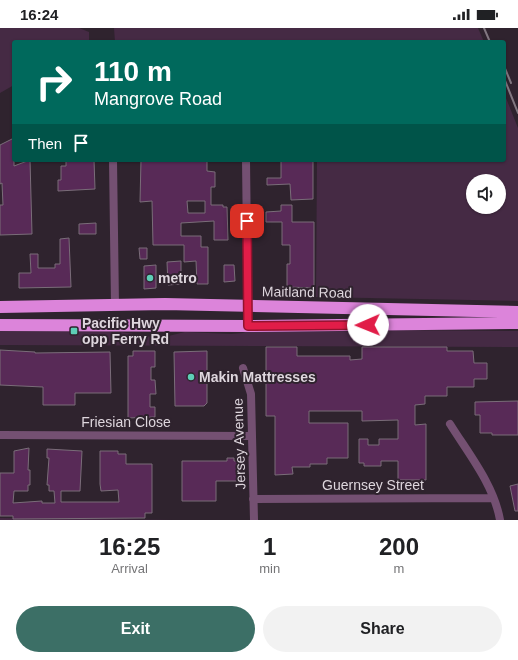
<!DOCTYPE html>
<html lang="en">
<head>
<meta charset="utf-8">
<style>
	:root { --surface:#fff; --page:#f2f2f2; --text:#202124; --muted:#757577; --accent:#3c6f66 }
	body { margin:0; font-family:Helvetica,sans-serif; background:var(--page); color:var(--text); height:100vh; display:flex; flex-direction:column; font-size:15px; white-space:nowrap }
	* { box-sizing:border-box; margin:0 }
	p { font-size:13px; color:var(--muted) }
	.icon { flex:none; width:22px; height:22px; fill:none; stroke:currentColor; stroke-width:2; stroke-linecap:round; stroke-linejoin:round }
	.map { position:relative; height:492px; overflow:hidden }
	.details { display:flex; flex-direction:column; background:var(--surface); flex:1 }
	.details>* { flex:none }
	.guide { position:absolute; left:12px; top:12px; width:494px; height:122px; border-radius:4px; box-shadow:0 1px 3px #0004; background:#00695c; color:#fff; overflow:hidden }
	.fabs { position:absolute; left:466px; top:146px; display:grid; gap:8px }
	.fabs a { display:grid; place-items:center; width:40px; height:40px; border-radius:50%; background:var(--surface); box-shadow:0 1px 3px #0004; font-size:20px }
	.pin { position:absolute; display:grid; place-items:center; width:34px; height:34px; color:#fff; margin:-17px; border-radius:8px; box-shadow:0 2px 6px #0006 }
	.me { position:absolute; width:44px; margin:-22px; rotate:269deg; stroke-linejoin:round; filter:drop-shadow(0 0 3px #0008) }
	.turn { display:flex; align-items:center; gap:14px; height:84px; padding:0 16px; font-size:18px }
	.turn .icon { width:52px; height:52px; stroke-width:2.5 }
	.turn b { display:block; font-size:28px; line-height:34px }
	.then { display:flex; align-items:center; height:38px; padding:0 16px; background:#0003; gap:8px; font-size:15px }
	.eta { display:flex; justify-content:space-evenly; align-items:center; height:68px; text-align:center }
	.eta b { font-size:24px; font-weight:600; line-height:28px }
	.primary-button { display:flex; gap:8px; margin-top:auto; padding:8px 16px }
	.primary-button a { flex:1; height:46px; border-radius:24px; background:var(--accent); color:#fff; font-size:16px; font-weight:600; line-height:46px; text-align:center }
	.primary-button a+a { background:var(--page); color:var(--text) }
	.status { display:flex; justify-content:space-between; align-items:center; height:28px; padding:0 20px; background:var(--surface); direction:ltr }
	.status svg { height:11px; fill:currentColor }
	.map>svg:first-child { display:block }
	.green { fill:#452a44; fill-rule:evenodd }
	.building { fill:#582a57; stroke:#7a6d79; fill-rule:evenodd }
	.lines { fill:none; stroke-linecap:round; stroke-linejoin:round }
	.minor { stroke:#745072; stroke-width:8 }
	.highway { stroke:#dc84da; stroke-width:12 }
	.rail { stroke:#817780; stroke-width:2 }
	.route-casing { stroke:#92132f; stroke-width:10 }
	.route { stroke:#e11d48; stroke-width:7 }
	.poi-dot { fill:#5eceb7; stroke:#2f232e; stroke-width:1.5 }
	.labels { text-anchor:middle; stroke-width:4; stroke-linejoin:round; paint-order:stroke }
	.poi-label { font-size:14px; font-weight:bold; fill:#ded6dd; stroke:#2f232e; text-anchor:start }
	.street-label { font-size:14px; fill:#ded6dd; stroke:#2f232e }
</style>
</head>
<body>
<div class="status"><b>16:24</b><svg viewBox="0 0 49 12"><path d="M0 12V9h3v3zM5 12V6h3v6zM10 12V3h3v9zM15 12V0h3v12zM26 1h20v11H26zM47 4h2v5h-2z"/></svg></div>
<div class="map">
<svg width="518" height="492" viewBox="0 0 518 492">
	<rect width="100%" height="100%" fill="#2f232e"/>
	<!-- green -->
	<path class="green" d="M0 0H79L89 4V14H14V57L0 65Z
		M114 0H478L484 14H115Z
		M504 65 518 100V273L316 269 317 132H504ZM473 153H499V179H473Z
		M0 301H78L121 304 160 310 185 304 231 306 243 305 253 301 518 303V319L0 317Z
		M0 490 173 492H0Z"/>
	<!-- building -->
	<path class="building" d="M14 110V138L30 132 32 206 0 207V177H3L2 155 0 156V117Z
		M66 132H94L95 161 58 163V152H61V138H66Z
		M141 132H207V143L215 144V159H211V177H223V179H227L228 212H214V193L181 195V208H201V219H208V256H197L196 233 184 234V217H153L152 173 140 174ZM187 173H205V185H188Z
		M281 132H313V171L291 172 290 156 267 157V150H281Z
		M281 177H292V194H314V260L287 259V236H290V217H282V194H266V184L281 183Z
		M96 195V206H79V196Z
		M69 210 71 259 19 260V245H31L30 226H38V240H55V236H60V211Z
		M139 220H147V231H140Z
		M181 233V256L168 257 167 234Z
		M156 237V260L144 261V238Z
		M224 237H234L235 253 224 254Z
		M266 319H297V328H350V332L362 331V319H447V323H473L474 335H487V351H474V359H447V368H425V376L415 377V397L426 396V452H398V433H381V438H364V435H359V411H368V417H379V411H398V392L362 393V383H309V395H348V430H327V436H310V439H292L293 446 275 447V388H266Z
		M0 322 35 324V325L110 324 111 365H75V377H43V359L0 357Z
		M133 323H155V339H151V352H155L156 366H150V379H155V389L128 390V328H133Z
		M207 323V375L204 378H175L174 324Z
		M518 373V407H492V405H480V387H475V374Z
		M29 420 28 442H30V457H28V463H14L13 475 42 473V475H55L54 463H49V457H47L49 430H47V421L82 423 80 463H61V474H119L118 462 101 463 100 456V423H118V426H126V436H152V485H145V490L13 491V488H0V445H14V423Z
		M227 430H234V433H238V453H216V473H182V433H227Z
		M518 456V483H515L510 458Z"/>
	<g class="lines">
		<!-- minor -->
		<path class="minor" d="M113 132 115 277
			M246 132 248 298
			M243 340 251 366 254 492
			M450 396C468 425 494 457 500 492
			M0 407 251 408
			M253 471 493 470"/>
		<!-- highway -->
		<path class="highway" d="M0 279 165 276 518 284
			M0 297 248 298 518 295"/>
		<!-- rail -->
		<path class="rail" d="M484 0 490 14
			M504 38 511 55
			M504 50 518 85"/>
	</g>
	<g class="lines">
		<!-- route casing -->
		<g class="route-casing">
			<path id="route" d="M247 193 248 298 368 297"/>
		</g>
		<!-- route -->
		<use href="#route" class="route"/>
	</g>
	<!-- markers -->
	<g class="poi-dot">
		<circle cx="150" cy="250" r="4"/>
		<rect x="70" y="299" width="8" height="8" rx="2"/>
		<circle cx="191" cy="349" r="4"/>
	</g>
	<g class="labels">
		<!-- poi labels -->
		<g class="poi-label">
			<text x="158" y="255">metro</text>
			<text x="82" y="300">Pacific Hwy<tspan x="82" dy="16">opp Ferry Rd</tspan></text>
			<text x="199" y="354">Makin Mattresses</text>
		</g>
		<!-- street labels -->
		<g class="street-label">
			<text transform="translate(307 264) rotate(1)" y="5">Maitland Road</text>
			<text x="126" y="399">Friesian Close</text>
			<text transform="translate(239 416) rotate(-92)" y="5">Jersey Avenue</text>
			<text x="373" y="462">Guernsey Street</text>
		</g>
	</g>
</svg>
<div class="fabs">
<a><svg class="icon" aria-label="sound" viewBox="0 0 24 24"><path d="M4 9h4l5-4v14l-5-4H4zM17 9q2 3 0 6"/></svg></a>
</div>
<div class="pin" style="left:247px;top:193px;background:#d93025"><svg class="icon" aria-label="arrive" viewBox="0 0 24 24"><path d="M6 21V4h12l-3 4 3 4H6"/></svg></div>
<svg class="me" style="left:368px;top:297px" viewBox="-20 -20 40 40"><circle r="19" fill="#fff"/><path d="M0-13L10 11 0 6-10 11z" fill="#e11d48"/></svg>
<div class="guide">
<div class="turn"><svg class="icon" aria-label="right" viewBox="0 0 24 24"><path d="M7 20v-9h11M14 6l5 5-5 5"/></svg><div><b>110 m</b>Mangrove Road</div></div>
<div class="then">Then<svg class="icon" aria-label="arrive" viewBox="0 0 24 24"><path d="M6 21V4h12l-3 4 3 4H6"/></svg></div>
</div>
</div>
<section class="details">
<div class="eta">
<div><b>16:25</b><p>Arrival</p></div>
<div><b>1</b><p>min</p></div>
<div><b>200</b><p>m</p></div>
</div>
<div class="primary-button"><a>Exit</a><a>Share</a></div>
</section>
</body>
</html>
